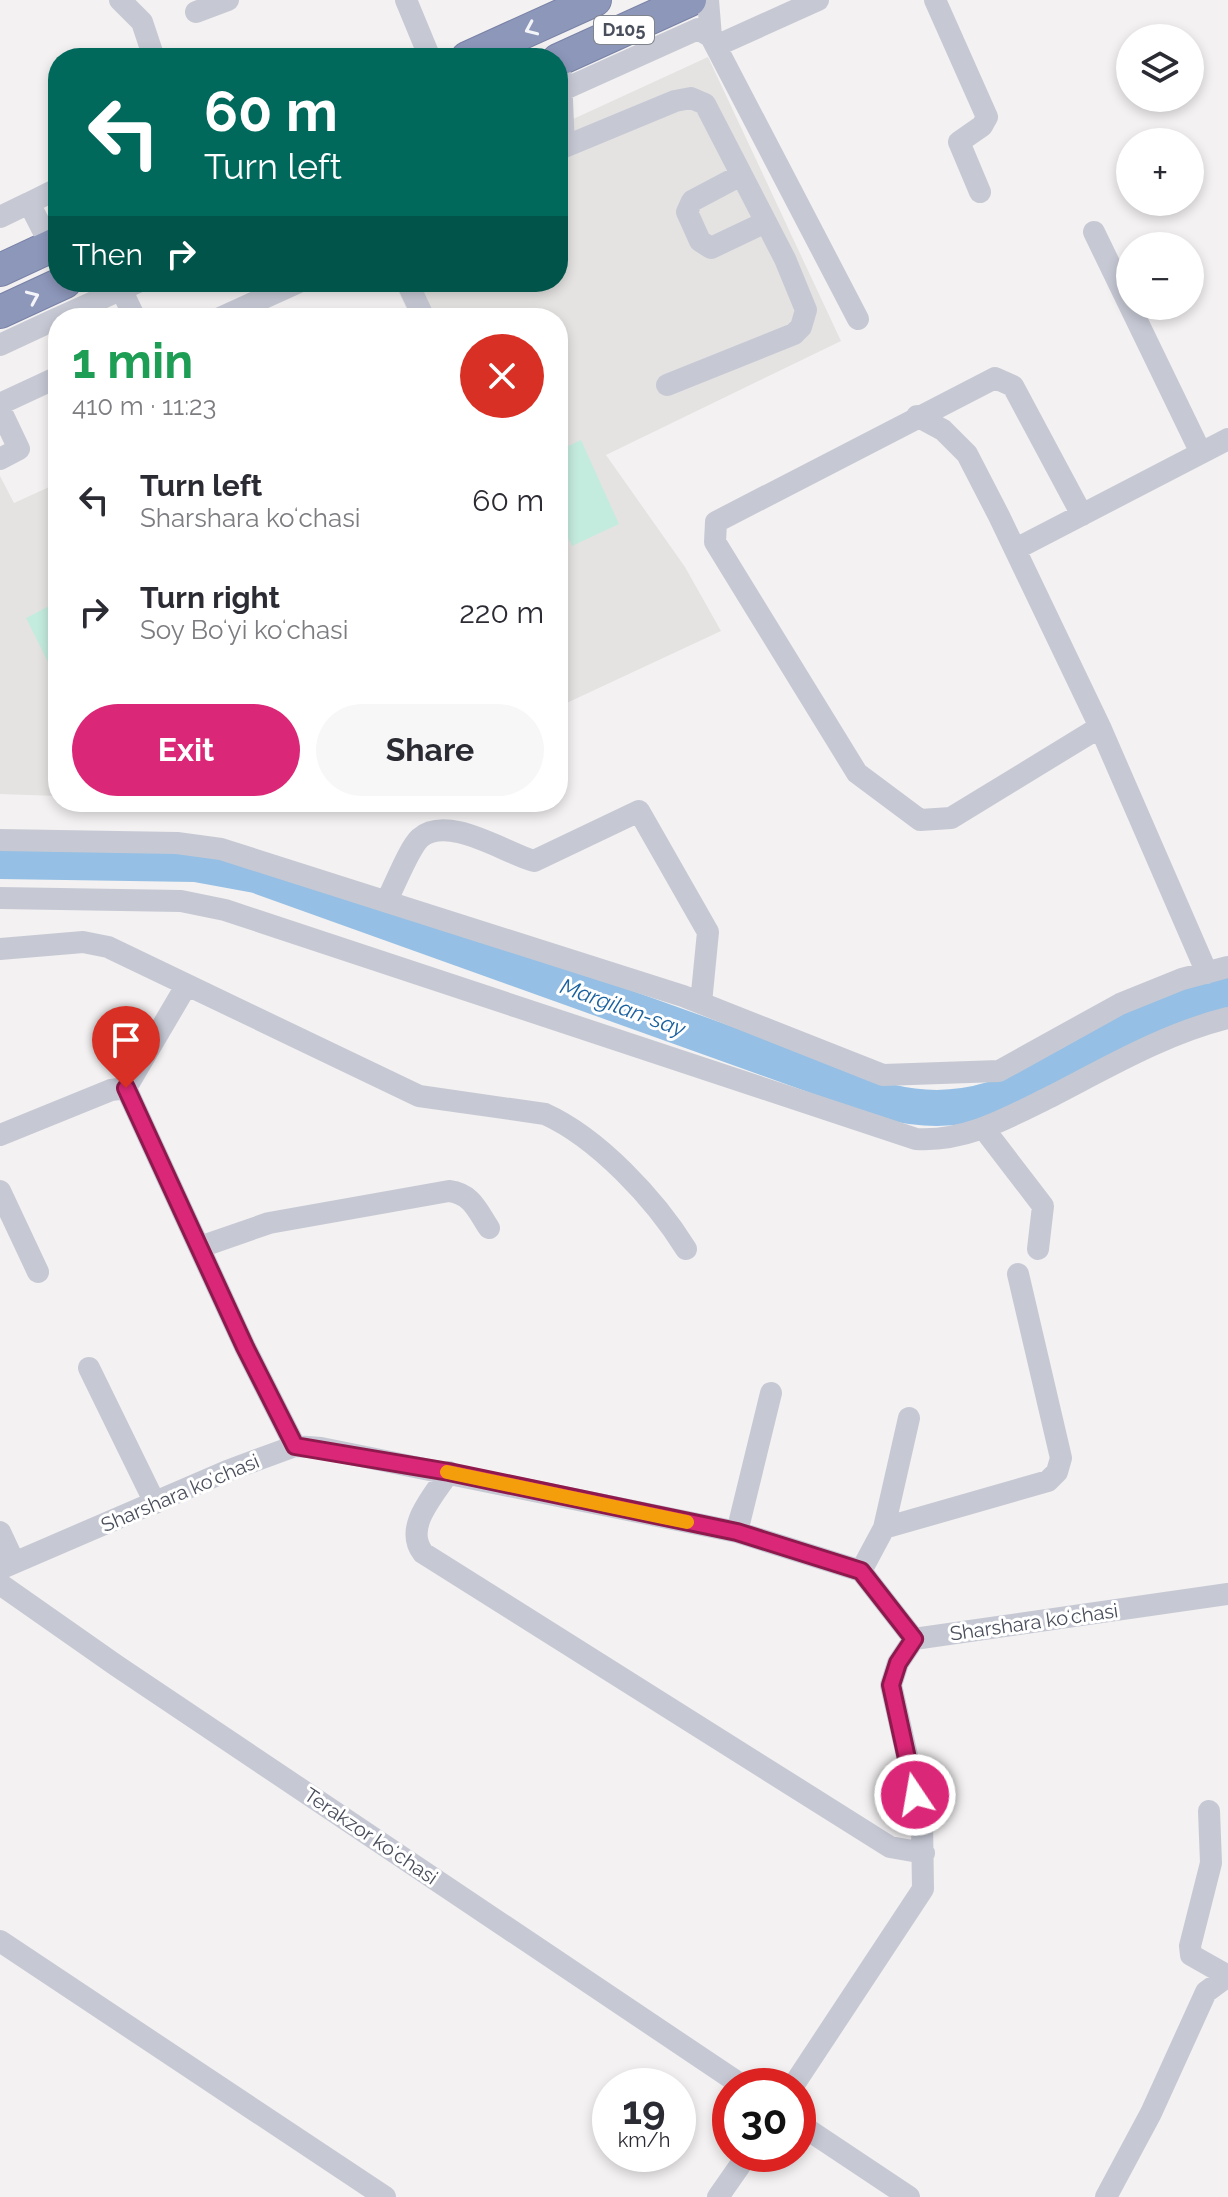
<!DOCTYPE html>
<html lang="en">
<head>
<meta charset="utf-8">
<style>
	:root { --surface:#fff; --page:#f7f7f7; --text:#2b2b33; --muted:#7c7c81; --accent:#db2777 }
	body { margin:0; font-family:Raleway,sans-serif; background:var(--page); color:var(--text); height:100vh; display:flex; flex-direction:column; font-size:30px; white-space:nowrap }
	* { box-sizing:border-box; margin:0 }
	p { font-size:26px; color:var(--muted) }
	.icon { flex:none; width:44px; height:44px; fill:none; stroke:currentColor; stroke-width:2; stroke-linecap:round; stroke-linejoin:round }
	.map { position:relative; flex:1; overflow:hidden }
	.details { position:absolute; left:48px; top:308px; width:520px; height:504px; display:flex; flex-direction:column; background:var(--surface); border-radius:32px; box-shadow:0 4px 12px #0003 }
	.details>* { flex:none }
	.hud { position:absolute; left:48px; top:48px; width:520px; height:244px; border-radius:32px; box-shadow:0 4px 12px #0003; background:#00695c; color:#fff; overflow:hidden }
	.buttons { position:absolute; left:1116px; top:24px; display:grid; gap:16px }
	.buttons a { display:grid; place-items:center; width:88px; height:88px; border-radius:50%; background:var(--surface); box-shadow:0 4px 12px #0003; font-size:40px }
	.speed { position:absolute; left:592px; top:2068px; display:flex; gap:16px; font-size:40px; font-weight:700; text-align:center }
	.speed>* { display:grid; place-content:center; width:104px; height:104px; border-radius:50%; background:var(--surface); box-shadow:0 4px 12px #0003; line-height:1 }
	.speed small { font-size:20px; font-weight:400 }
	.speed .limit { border:12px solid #d22; background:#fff; color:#111 }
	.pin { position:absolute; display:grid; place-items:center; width:68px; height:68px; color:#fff; margin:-82px -34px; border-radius:50% 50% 50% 0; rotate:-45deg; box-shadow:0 0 8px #0007 }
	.pin .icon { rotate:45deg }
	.me { position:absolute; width:88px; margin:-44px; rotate:348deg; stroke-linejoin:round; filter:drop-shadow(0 0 6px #0008) }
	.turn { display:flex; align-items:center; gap:28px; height:168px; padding:0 24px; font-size:36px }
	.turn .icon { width:104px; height:104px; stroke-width:2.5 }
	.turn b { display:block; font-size:56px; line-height:68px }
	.then { display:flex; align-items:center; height:76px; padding:0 24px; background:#0003; gap:16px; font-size:30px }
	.round { display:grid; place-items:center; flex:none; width:84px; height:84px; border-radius:42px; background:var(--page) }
	.head { display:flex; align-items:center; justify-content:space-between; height:136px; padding:0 24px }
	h1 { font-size:48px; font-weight:700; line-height:60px; color:#1e9e55 }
	.action { display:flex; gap:16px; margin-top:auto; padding:16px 24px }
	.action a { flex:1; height:92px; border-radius:48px; background:var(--accent); color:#fff; font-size:32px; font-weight:700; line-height:92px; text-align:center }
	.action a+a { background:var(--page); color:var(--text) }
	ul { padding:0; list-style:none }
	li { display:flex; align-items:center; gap:24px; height:112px; padding:0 24px }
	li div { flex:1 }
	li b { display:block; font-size:30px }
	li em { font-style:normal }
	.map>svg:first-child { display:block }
	.education { fill:#e4e3e2 }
	.green { fill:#c4ecde }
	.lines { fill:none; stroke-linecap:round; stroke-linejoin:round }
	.river { stroke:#95bfe4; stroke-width:36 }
	.highway-casing { stroke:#7882a6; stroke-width:34 }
	.minor { stroke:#c6c9d4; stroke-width:22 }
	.highway { stroke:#8d97ba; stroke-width:32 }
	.oneway { stroke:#f4f5f8 }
	.route-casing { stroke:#8e194d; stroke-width:20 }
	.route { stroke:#db2777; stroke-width:14 }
	.slow { stroke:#f59e0b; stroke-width:14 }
	.labels { text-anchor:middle; stroke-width:6; stroke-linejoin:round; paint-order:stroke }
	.shield { fill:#fff; stroke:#80848d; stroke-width:2 }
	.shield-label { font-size:18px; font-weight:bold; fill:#4a4f5c }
	.street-label { font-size:20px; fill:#4a4f5c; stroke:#fff }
	.water-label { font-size:22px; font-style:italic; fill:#1a61a0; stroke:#fff }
</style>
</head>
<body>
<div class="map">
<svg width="1228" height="2197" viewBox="0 0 1228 2197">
	<rect width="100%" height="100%" fill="#f3f1f1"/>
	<!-- education -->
	<path class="education" d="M708 57 841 341 606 455 685 567 721 631 558 707V318H411L394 282H558V126Z
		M0 476 14 503 58 483V796L0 794Z"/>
	<!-- green -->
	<path class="green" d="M581 440 619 524 572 546 558 516V451Z
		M55 603 58 610 56 678 26 618Z"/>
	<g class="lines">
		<!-- river -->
		<path class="river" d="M0 861 196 864 256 875 889 1102C983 1125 1040 1078 1119 1036 1154 1017 1190 1004 1228 993"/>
		<!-- highway casing -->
		<g class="highway-casing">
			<path id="highway" d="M467 58 595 0
				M558 60 690 0
				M0 270 58 243
				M0 312 65 282"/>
		</g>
		<!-- minor -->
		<path class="minor" d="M120 0 142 22 154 58
			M406 0 430 58
			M708 0 711 37
			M935 0 987 117 982 126 959 142 980 192
			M196 12 228 0
			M716 46 818 0
			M558 92 698 29 711 37 858 319
			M564 147 675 101 691 98 705 104 785 259 806 310 801 327 794 334 667 385
			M558 150 564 147 561 77
			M741 175 692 201 687 212 700 241 711 248 766 222
			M51 192 29 203 51 246
			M0 217 29 203
			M1094 232 1201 453
			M407 282 424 318
			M121 289 135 318
			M58 318 138 282
			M220 318 299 282
			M0 345 58 318
			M0 404 58 377
			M0 409 19 449 0 459
			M917 416 943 430 967 454 999 516 1100 727 1207 973
			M1082 515 1013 386 995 378 716 522 715 542 857 773 920 820 951 818 1100 727
			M1016 549 1228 439
			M0 840 177 843 221 849 683 996 883 1075 999 1071 1120 1004 1182 979 1228 967
			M0 898 181 901 225 910 916 1139C967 1142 1009 1117 1054 1095 1110 1066 1167 1033 1228 1018
			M387 900C395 885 409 848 420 838 448 814 505 853 534 861L639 811 708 932 701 1003
			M0 949 83 942 108 947 419 1096 545 1114C598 1138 655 1199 686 1249
			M126 1088 186 986
			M984 1129 1043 1206 1038 1249
			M0 1135 111 1090 126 1088 245 1347 295 1446
			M0 1191 38 1272
			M200 1247 269 1223 449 1191C472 1194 477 1210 489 1228
			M89 1368 155 1503
			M449 1472C434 1496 403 1527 423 1553L890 1847 924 1853
			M884 1528 1048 1481 1057 1472 1061 1458 1018 1274
			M0 1532 14 1562
			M737 1532 771 1393
			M0 1569 227 1471 295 1446 321 1448 737 1532 861 1571 914 1639 1228 1594
			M861 1571 884 1528 909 1418
			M0 1584 117 1666 743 2086
			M1209 1811 1211 1863 1190 1946 1191 1955 1228 1976
			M0 1941 385 2197
			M793 2086 923 1889 922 1822 891 1685 898 1663 914 1639
			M798 2123 909 2197
			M718 2197 748 2154
			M1106 2197 1151 2113 1206 1992 1228 1976"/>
		<!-- highway -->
		<use href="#highway" class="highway"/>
	</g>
	<!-- one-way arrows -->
	<defs><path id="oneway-chevron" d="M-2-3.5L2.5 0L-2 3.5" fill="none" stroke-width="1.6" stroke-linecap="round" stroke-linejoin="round" transform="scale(2)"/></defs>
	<g class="oneway">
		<use href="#oneway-chevron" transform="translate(531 29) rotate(156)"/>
		<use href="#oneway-chevron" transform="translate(33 297) rotate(-24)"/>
	</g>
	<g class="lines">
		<!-- route casing -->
		<g class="route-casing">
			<path id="route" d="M126 1088 245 1347 295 1446 449 1472 737 1532 861 1571 914 1639 898 1663 891 1685 915 1795"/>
		</g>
		<!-- route -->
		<use href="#route" class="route"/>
		<!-- slow -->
		<path class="slow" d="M447 1472 687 1522"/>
	</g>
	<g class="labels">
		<!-- shield labels -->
		<rect class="shield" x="594" y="16" width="60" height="28" rx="6"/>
		<g class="shield-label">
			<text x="624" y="36">D105</text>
		</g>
		<!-- street labels -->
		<g class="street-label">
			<text transform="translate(180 1493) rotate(-23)" y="7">Sharshara koʻchasi</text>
			<text transform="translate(1034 1622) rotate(-8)" y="7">Sharshara koʻchasi</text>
			<text transform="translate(371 1836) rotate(34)" y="7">Terakzor koʻchasi</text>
		</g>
		<!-- water labels -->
		<g class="water-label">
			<text transform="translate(623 1007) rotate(20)" y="8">Margilan-say</text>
		</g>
	</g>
</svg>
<div class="buttons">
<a><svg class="icon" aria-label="layers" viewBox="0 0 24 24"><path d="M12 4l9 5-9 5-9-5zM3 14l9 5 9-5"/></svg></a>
<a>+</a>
<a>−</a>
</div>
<div class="speed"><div>19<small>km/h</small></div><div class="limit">30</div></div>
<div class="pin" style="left:126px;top:1088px;background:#d93025"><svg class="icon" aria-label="arrive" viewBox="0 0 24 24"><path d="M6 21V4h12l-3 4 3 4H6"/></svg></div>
<svg class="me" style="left:915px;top:1795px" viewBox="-20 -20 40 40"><circle r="17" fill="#db2777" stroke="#fff" stroke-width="3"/><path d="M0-11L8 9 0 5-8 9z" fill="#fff"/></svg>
<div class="hud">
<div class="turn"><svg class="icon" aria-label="left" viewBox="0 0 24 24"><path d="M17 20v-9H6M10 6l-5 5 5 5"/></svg><div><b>60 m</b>Turn left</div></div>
<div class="then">Then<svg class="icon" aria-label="right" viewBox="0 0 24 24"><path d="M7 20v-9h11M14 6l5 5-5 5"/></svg></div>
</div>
<section class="details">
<div class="head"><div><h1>1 min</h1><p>410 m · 11:23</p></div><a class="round" style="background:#d93025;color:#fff"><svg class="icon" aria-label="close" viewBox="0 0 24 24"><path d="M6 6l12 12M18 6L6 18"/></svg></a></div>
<ul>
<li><svg class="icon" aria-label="left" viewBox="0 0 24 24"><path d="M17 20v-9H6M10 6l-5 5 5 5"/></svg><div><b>Turn left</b><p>Sharshara koʻchasi</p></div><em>60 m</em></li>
<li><svg class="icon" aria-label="right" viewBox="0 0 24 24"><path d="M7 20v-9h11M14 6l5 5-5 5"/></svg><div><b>Turn right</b><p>Soy Boʻyi koʻchasi</p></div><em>220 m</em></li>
</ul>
<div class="action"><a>Exit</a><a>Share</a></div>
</section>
</div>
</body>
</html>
